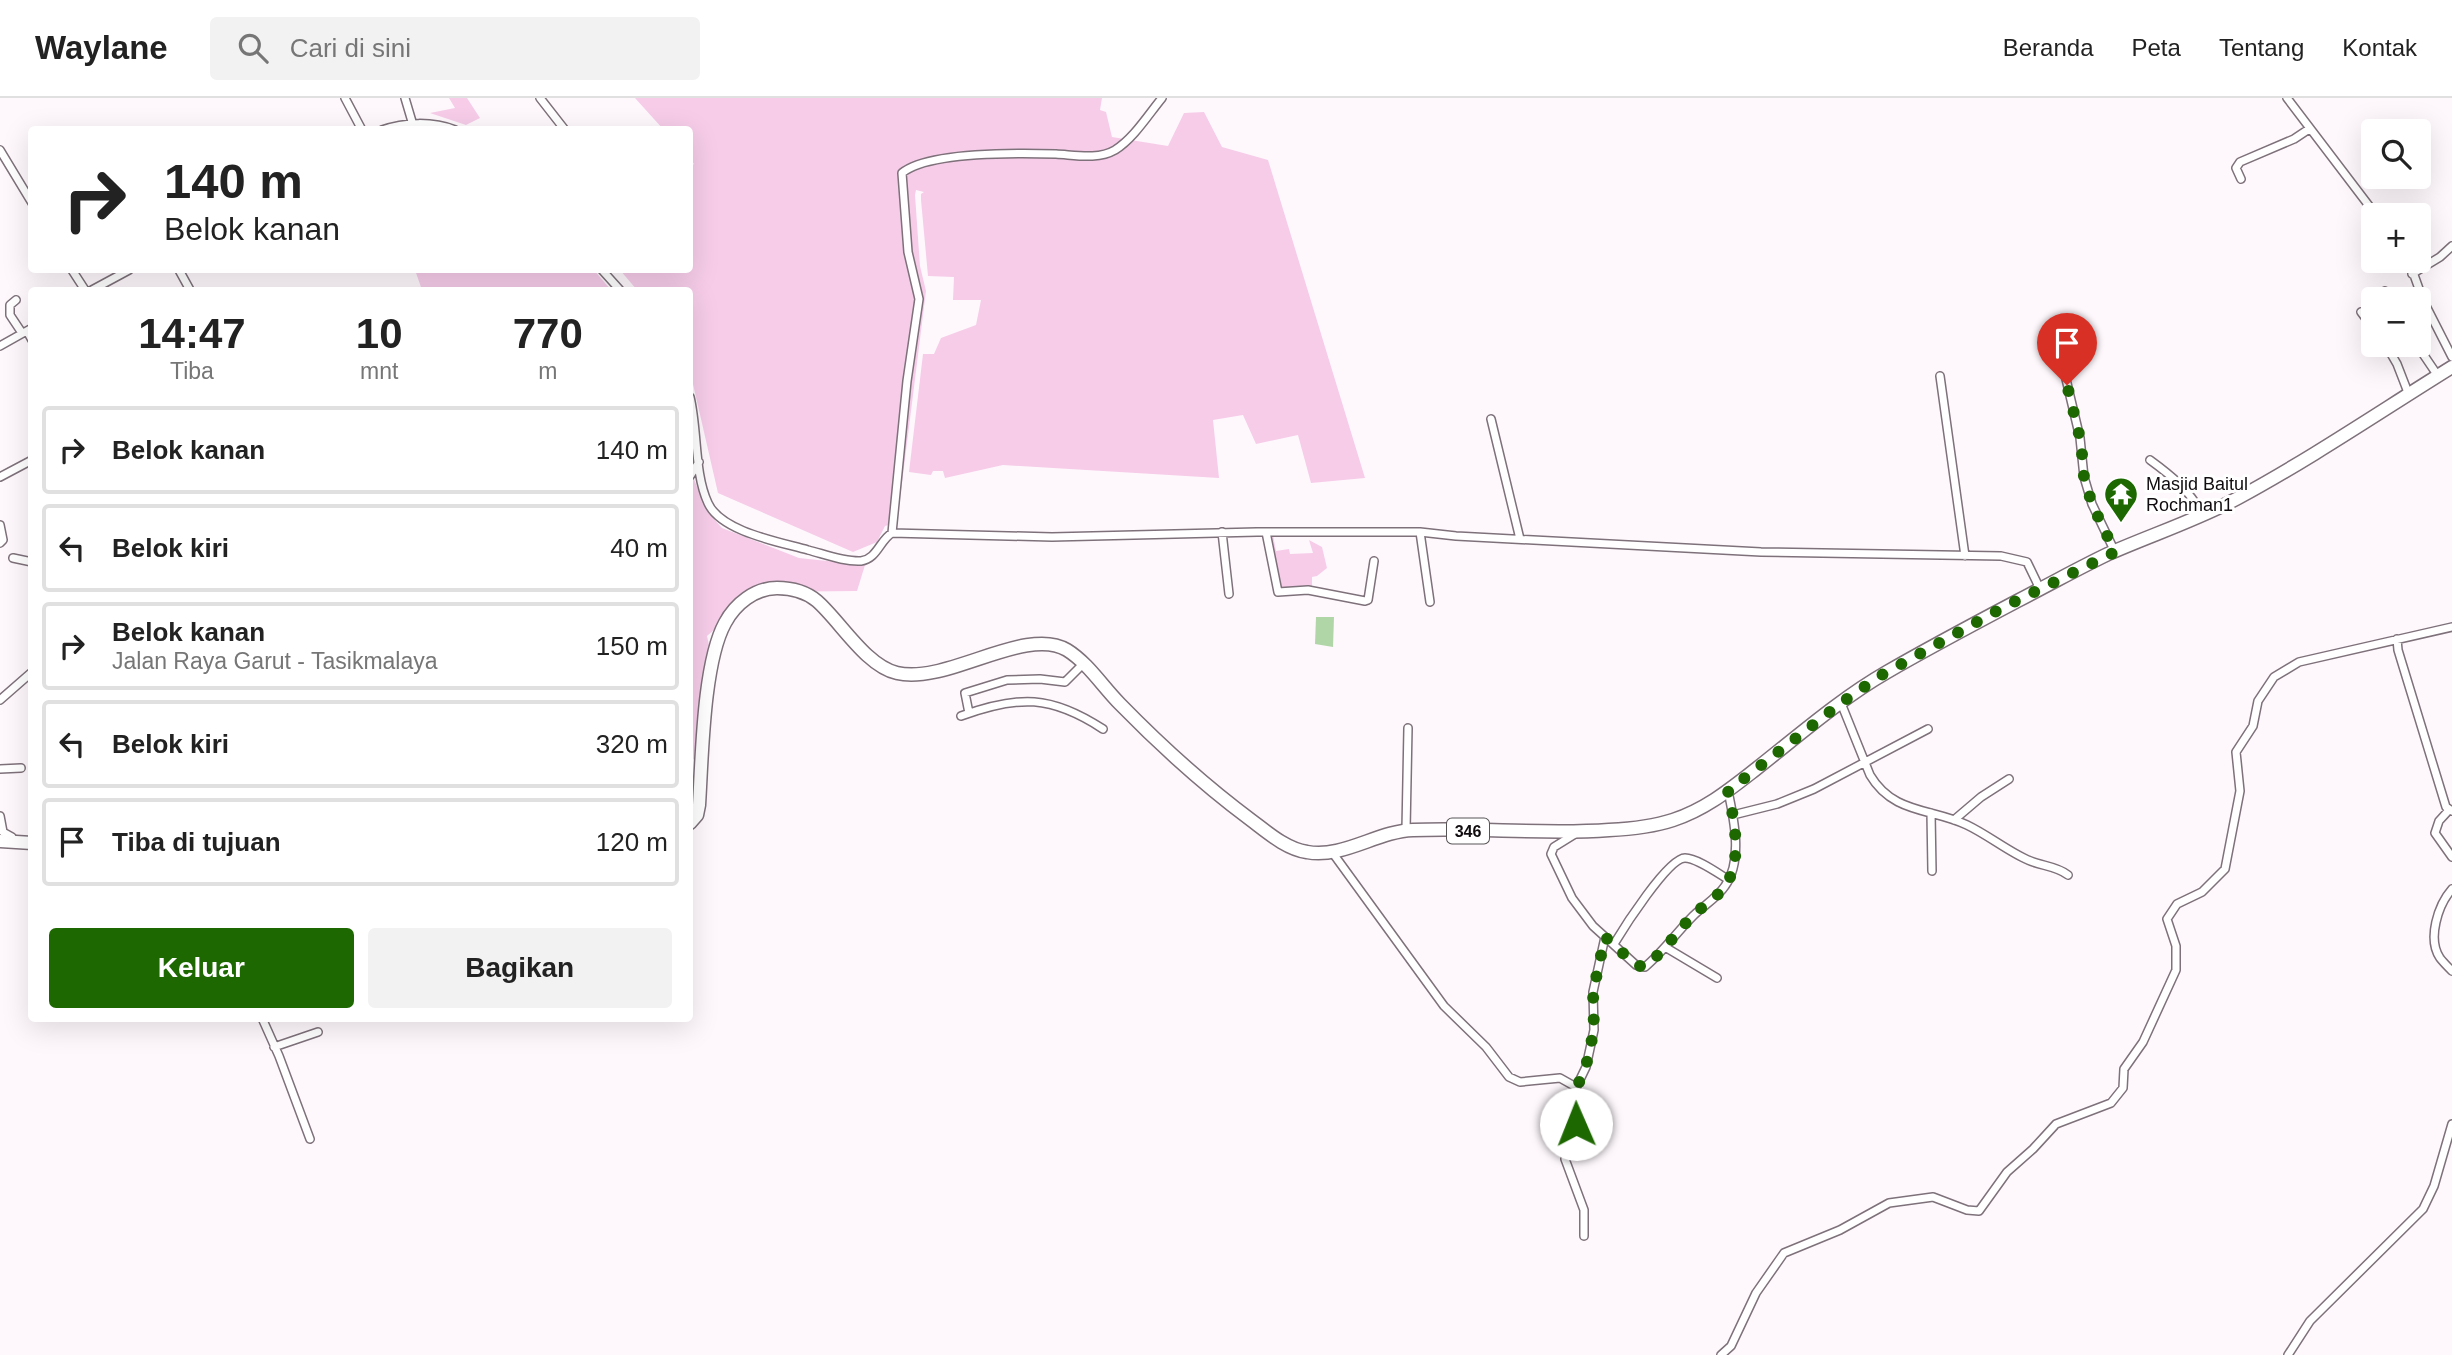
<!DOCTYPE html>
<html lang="id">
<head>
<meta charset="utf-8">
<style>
	:root { --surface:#fff; --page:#f2f2f2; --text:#222; --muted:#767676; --line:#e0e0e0; --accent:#1e6802 }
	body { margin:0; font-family:Helvetica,sans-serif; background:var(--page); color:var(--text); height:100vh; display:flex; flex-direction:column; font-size:26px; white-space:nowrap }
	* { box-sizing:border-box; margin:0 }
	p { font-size:23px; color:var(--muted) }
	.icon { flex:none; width:38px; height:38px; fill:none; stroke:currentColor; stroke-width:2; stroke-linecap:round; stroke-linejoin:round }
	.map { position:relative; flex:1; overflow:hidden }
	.side { position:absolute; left:28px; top:189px; width:665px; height:735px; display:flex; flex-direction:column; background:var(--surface); border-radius:7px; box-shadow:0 7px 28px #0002 }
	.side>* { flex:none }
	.top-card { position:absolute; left:28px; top:28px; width:665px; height:147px; border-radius:7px; box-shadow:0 7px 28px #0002; background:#fff; color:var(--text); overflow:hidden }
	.buttons { position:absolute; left:2361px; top:21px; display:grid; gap:14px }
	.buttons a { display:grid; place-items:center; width:70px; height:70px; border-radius:7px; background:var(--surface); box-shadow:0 7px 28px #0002; font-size:35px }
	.pin { position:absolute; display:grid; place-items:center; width:60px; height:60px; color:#fff; margin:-72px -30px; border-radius:50% 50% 50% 0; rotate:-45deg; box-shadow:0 0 7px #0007 }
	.pin .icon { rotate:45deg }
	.me { position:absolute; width:77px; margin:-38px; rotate:359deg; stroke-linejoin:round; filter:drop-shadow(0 0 5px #0008) }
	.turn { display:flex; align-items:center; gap:24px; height:147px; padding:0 21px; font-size:32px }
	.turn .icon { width:91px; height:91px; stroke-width:2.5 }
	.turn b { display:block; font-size:49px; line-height:60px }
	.eta { display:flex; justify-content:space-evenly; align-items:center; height:119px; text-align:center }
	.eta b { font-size:42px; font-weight:600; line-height:49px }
	.action { display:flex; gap:14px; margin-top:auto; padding:14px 21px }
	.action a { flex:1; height:80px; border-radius:7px; background:var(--accent); color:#fff; font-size:28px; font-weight:600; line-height:80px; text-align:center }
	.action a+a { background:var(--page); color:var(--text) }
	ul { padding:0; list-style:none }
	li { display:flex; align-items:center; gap:21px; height:88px; margin:0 14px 10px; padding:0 7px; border:4px solid var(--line); border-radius:7px }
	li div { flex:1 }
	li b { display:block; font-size:26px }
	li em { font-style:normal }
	header { display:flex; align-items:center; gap:42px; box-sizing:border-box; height:98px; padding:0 35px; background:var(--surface); border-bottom:2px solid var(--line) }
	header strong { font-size:33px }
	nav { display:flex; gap:38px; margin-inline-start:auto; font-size:24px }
	.search { width:490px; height:63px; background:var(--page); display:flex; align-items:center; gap:18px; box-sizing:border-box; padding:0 24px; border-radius:7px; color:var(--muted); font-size:26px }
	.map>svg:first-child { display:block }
	.green { fill:#f6cce9 }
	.water { fill:#b0d6a7 }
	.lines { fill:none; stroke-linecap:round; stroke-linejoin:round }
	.street-casing { stroke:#7e717a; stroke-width:10 }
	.primary-casing { stroke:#7e717a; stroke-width:15 }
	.street { stroke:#fff; stroke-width:7 }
	.primary { stroke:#fff; stroke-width:12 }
	.route { stroke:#1e6802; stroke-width:12; stroke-dasharray:0 21.6 }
	.labels { text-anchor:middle; stroke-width:6; stroke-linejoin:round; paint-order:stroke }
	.shield { fill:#fff; stroke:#575456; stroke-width:2 }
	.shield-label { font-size:16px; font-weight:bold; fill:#0f0b0e }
	.poi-label { font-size:18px; fill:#0f0b0e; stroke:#fff; text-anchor:start }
</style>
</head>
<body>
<header>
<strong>Waylane</strong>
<div class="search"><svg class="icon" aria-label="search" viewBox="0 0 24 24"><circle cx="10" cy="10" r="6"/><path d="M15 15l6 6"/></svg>Cari di sini</div>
<nav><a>Beranda</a><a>Peta</a><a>Tentang</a><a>Kontak</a></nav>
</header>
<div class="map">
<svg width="2452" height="1257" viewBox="0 0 2452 1257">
	<rect width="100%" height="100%" fill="#fef8fc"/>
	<!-- green -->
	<path class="green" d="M449 0H467L480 20 466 27 430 15 455 10Z
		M635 0H1102L1100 12 1106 14 1112 39 1168 48 1184 15 1204 14 1222 49 1268 62 1365 380 1311 385 1298 337 1256 346 1243 317 1213 322 1219 380 1003 367 945 380 943 373H933L931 377 909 374 923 256H934L941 240 976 227 981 202H953L954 179 928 178 921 102V96L924 94 916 92 915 97 920 168 926 193 897 425 885 428 877 444 853 454 718 395 690 273V192H637L620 172H690V69L694 66 690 61V32L663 31Z
		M415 172H594L611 192H422Z
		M693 379 707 413 722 430 799 460 865 467 857 493 757 494 707 538 713 565 699 657 690 664V388Z
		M1268 436 1273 437 1276 453 1289 451 1290 456 1313 455 1309 442 1322 449 1327 470 1317 478 1312 479V491L1280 492Z"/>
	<!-- water -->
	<path class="water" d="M1316 519H1334L1333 549 1315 546Z"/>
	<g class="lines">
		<!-- street casing -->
		<g class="street-casing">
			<path id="street" d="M345 0 362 32
				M405 0 413 27
				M540 0 565 32
				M2287 0 2376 117
				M382 32C404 24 433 23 455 32
				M0 52 32 105
				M2241 81 2236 70 2240 64 2294 41 2309 31
				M2409 163 2423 202 2452 259
				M72 172 85 192
				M179 172 190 192
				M602 172 620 192
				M2412 176 2440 159 2452 148
				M92 192 129 172
				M2385 193 2390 201
				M16 202 10 207V217L22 235
				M2361 214 2373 230
				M27 233 32 242
				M2386 247 2397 266 2409 297
				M2417 247 2438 278
				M0 248 32 230
				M2061 260 2080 340 2084 379 2092 406 2115 454
				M1940 278 1965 458
				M690 299C698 332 694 375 708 405 721 434 780 444 808 452 824 456 844 464 861 463 877 461 880 442 892 435L1052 439 1257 434H1420L1456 438 1761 454 2001 458 2027 464 2040 491
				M1491 321 1520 441
				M2150 362C2172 378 2190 393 2202 416
				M690 378 699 364
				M0 379 32 362
				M0 427 3 442 0 445
				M1222 434 1229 496
				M1266 434 1278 494 1308 492 1365 503 1368 502 1374 463
				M1420 434 1430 504
				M892 435 907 283 919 201 908 154 902 75C929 53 1021 55 1056 56 1075 57 1098 62 1115 52 1134 40 1148 17 1162 0
				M13 460 32 464
				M2397 541 2398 552 2446 709 2452 713
				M0 602 32 574
				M1841 605 1870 677C1893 716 1931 710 1967 727 1988 737 2009 754 2028 762 2041 768 2057 768 2068 777
				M969 615 965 595 1007 582 1040 581 1065 584 1083 566
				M961 618C1019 597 1051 597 1103 631
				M0 671 21 670
				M2449 712 2439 723 2435 735 2452 759
				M1931 715 1932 773
				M1733 717 1777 706 1814 691 1928 631
				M0 718 3 734 12 739 14 745
				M1954 722 1981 699 2009 681
				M1406 732 1408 630
				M1575 736 1554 749 1551 756 1572 800 1593 828 1636 867 1645 869C1663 854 1677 834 1693 818 1703 808 1717 800 1725 788 1743 763 1734 721 1728 693
				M1332 754 1444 908 1486 949 1509 979 1520 984 1560 980 1576 989
				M2452 791C2438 807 2427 841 2440 860 2443 864 2448 869 2452 873
				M1614 846C1623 831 1668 760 1685 760 1697 760 1719 776 1729 782
				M1665 849 1717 880
				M262 920 279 958 310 1041
				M274 949 318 934
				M1584 1138V1112L1565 1061 1576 1026 1575 992 1586 969 1594 932 1593 894 1605 839
				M1721 1257 1731 1248 1756 1195 1784 1155 1840 1132 1889 1105 1933 1099 1967 1112 1979 1113 2007 1074 2033 1051 2056 1026 2111 1005 2123 990 2124 971 2143 944 2176 872V848L2167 821 2177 806 2202 794 2225 771 2240 693 2236 654 2253 628 2258 603 2274 579 2299 564 2452 529
				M2288 1257 2310 1223 2423 1111 2434 1088 2452 1026"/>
		</g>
		<!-- primary casing -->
		<g class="primary-casing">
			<path id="primary" d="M690 725 697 717 699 707C702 661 703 565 725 525 735 506 755 490 777 490 792 490 805 493 817 503 840 523 866 568 897 575 946 587 1026 527 1067 552 1088 565 1103 589 1120 606 1161 648 1204 687 1251 722 1267 734 1286 751 1307 754 1342 761 1378 733 1413 732 1478 729 1543 737 1609 732 1630 731 1652 729 1673 722 1706 711 1729 692 1756 671 1798 638 1840 601 1887 574 1937 545 1989 518 2040 491 2063 479 2085 467 2108 456 2151 437 2197 422 2238 400 2312 360 2381 313 2452 269
				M0 743 32 745"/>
		</g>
		<!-- street -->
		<use href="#street" class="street"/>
		<!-- primary -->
		<use href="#primary" class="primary"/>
	</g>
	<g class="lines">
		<!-- route -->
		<path class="route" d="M1576 1026 1574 996 1586 968 1594 932 1593 894 1605 839 1636 867 1645 869C1663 854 1677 834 1693 817 1703 808 1717 800 1725 788 1743 763 1734 722 1728 693L1841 605 1880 578 2004 509 2115 454 2092 406 2084 379 2081 344 2067 287"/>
	</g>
	<!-- icons -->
	<defs>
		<g id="temple-pin" transform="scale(1.75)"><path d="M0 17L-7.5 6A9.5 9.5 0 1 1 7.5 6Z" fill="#1e6802" stroke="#fff"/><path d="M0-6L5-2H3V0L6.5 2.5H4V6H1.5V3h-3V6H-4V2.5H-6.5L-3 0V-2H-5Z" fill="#fff"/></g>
	</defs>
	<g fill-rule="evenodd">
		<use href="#temple-pin" x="2121" y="396"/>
	</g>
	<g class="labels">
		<!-- shield labels -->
		<rect class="shield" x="1447" y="720.5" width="42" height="25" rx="5"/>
		<g class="shield-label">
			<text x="1468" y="739">346</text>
		</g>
		<!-- poi labels -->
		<g class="poi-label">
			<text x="2146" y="392">Masjid Baitul<tspan x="2146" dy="21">Rochman1</tspan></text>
		</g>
	</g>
</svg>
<div class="buttons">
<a><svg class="icon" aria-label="search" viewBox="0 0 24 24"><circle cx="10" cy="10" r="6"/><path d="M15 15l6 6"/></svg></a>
<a>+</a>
<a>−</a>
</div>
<div class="pin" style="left:2067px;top:287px;background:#d93025"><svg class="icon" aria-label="arrive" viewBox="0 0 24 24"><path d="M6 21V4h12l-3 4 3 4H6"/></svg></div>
<svg class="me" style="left:1576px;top:1026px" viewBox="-20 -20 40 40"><circle r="19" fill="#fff"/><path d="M0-13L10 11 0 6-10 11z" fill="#1e6802"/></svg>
<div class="top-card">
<div class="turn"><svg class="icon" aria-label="right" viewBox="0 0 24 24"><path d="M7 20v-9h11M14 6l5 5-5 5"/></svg><div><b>140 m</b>Belok kanan</div></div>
</div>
<section class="side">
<div class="eta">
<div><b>14:47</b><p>Tiba</p></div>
<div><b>10</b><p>mnt</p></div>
<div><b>770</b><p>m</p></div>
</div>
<ul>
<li><svg class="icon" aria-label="right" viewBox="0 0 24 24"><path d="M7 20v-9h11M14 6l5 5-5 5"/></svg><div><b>Belok kanan</b></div><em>140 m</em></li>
<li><svg class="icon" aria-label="left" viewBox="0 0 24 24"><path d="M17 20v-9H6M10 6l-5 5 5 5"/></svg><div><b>Belok kiri</b></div><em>40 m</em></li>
<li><svg class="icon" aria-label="right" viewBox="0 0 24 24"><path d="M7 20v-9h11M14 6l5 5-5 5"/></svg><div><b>Belok kanan</b><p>Jalan Raya Garut - Tasikmalaya</p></div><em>150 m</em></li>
<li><svg class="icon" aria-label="left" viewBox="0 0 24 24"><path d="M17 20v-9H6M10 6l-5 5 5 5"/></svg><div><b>Belok kiri</b></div><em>320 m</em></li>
<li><svg class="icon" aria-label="arrive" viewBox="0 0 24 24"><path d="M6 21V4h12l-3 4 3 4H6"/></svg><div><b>Tiba di tujuan</b></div><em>120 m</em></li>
</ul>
<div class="action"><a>Keluar</a><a>Bagikan</a></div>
</section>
</div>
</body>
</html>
